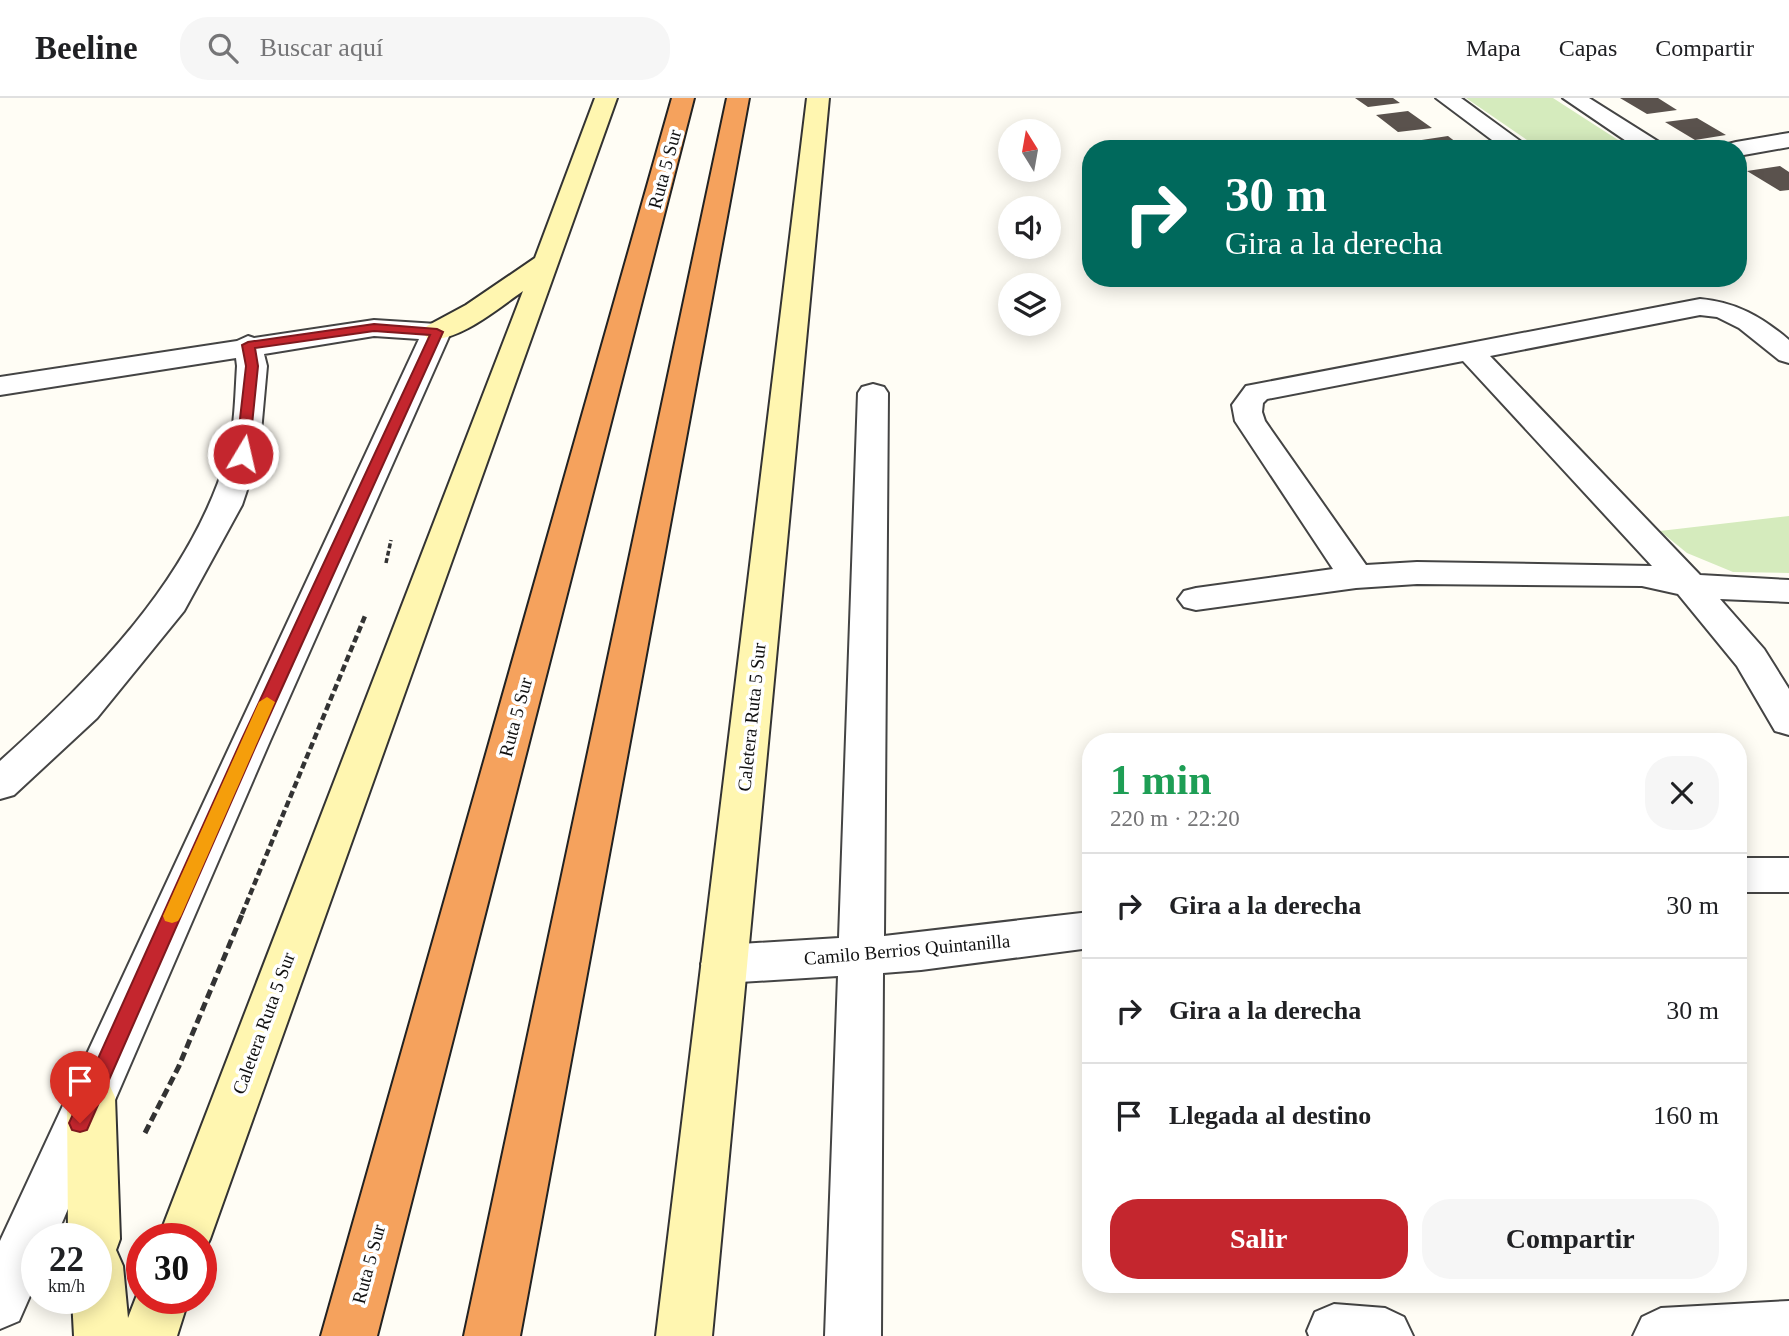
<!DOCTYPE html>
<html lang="es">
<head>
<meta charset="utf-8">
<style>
	:root { --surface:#fff; --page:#f6f6f6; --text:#202124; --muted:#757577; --line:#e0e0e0; --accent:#c4262e }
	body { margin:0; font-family:Georgia,serif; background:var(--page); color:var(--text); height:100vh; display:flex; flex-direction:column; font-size:26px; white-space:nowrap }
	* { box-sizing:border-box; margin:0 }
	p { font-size:23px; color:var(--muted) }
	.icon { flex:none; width:38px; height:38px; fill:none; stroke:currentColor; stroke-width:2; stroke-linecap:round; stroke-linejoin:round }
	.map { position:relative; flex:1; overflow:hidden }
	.sheet { position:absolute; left:1082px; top:635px; width:665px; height:560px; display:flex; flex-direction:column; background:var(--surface); border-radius:28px; box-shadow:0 4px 18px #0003 }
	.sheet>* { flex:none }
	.top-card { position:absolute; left:1082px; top:42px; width:665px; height:147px; border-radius:28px; box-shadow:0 4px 18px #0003; background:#00695c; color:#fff; overflow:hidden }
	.needle { width:46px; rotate:349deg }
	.tools { position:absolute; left:998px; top:21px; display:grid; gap:14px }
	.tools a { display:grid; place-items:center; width:63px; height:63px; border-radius:50%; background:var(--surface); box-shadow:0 4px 18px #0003; font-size:35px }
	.speed { position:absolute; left:21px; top:1125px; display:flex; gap:14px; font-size:35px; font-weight:700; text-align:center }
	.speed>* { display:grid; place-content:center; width:91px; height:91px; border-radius:50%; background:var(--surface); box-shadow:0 4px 18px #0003; line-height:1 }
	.speed small { font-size:18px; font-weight:400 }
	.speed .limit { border:10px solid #d22; background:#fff; color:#111 }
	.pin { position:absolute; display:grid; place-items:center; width:60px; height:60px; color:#fff; margin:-72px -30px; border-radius:50% 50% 50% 0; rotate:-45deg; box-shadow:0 0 7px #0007 }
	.pin .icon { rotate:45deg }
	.me { position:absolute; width:77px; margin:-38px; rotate:9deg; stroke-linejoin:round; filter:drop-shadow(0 0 5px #0008) }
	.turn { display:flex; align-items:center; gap:24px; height:147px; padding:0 28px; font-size:32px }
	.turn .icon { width:91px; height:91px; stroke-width:2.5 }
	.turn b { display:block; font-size:49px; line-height:60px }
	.round { display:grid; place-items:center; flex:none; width:74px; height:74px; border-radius:28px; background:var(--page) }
	.headline { display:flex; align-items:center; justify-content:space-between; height:119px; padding:0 28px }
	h1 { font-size:42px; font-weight:800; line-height:52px; color:#1e9e55 }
	.primary-button { display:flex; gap:14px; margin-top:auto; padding:14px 28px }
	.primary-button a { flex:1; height:80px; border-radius:28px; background:var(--accent); color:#fff; font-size:28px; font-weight:800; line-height:80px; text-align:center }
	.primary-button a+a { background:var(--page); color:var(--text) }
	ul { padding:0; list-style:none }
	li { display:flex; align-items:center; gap:21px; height:105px; padding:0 28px; border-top:2px solid var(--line) }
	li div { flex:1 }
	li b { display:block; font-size:26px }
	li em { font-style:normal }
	header { display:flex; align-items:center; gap:42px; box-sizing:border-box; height:98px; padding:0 35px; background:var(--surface); border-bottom:2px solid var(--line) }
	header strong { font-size:33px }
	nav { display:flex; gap:38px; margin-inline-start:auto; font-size:24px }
	.search { width:490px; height:63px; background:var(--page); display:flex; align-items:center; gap:18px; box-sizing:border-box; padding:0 24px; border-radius:28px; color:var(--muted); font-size:26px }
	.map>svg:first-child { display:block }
	.green { fill:#d5ebbd }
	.building { fill:#5a524d }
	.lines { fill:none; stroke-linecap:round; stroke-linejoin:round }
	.street-casing { stroke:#444; stroke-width:4 }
	.secondary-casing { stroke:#333; stroke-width:4 }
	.highway-casing { stroke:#222; stroke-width:4 }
	.path-far2 { stroke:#333; stroke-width:3.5; stroke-dasharray:5 2.5; stroke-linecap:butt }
	.path-far1 { stroke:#333; stroke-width:4.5; stroke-dasharray:7 3.5; stroke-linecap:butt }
	.path { stroke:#333; stroke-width:5; stroke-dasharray:9 4.5; stroke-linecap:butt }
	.street { fill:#fff; fill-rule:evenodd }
	.secondary { fill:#fff6b0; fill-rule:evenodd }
	.highway { fill:#f5a25d; fill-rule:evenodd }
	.route { fill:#c4262e; stroke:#7f191e; stroke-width:2 }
	.slow { fill:#f59e0b }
	.labels { text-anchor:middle; stroke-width:7; stroke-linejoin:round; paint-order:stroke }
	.street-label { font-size:19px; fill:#111; stroke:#fff }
</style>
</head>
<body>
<header>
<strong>Beeline</strong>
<div class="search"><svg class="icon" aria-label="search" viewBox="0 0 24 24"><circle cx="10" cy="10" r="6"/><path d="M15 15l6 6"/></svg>Buscar aquí</div>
<nav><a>Mapa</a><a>Capas</a><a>Compartir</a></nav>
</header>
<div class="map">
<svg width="1789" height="1238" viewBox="0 0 1789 1238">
	<rect width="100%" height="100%" fill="#fffdf5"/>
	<!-- green -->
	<path class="green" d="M1466 0H1553L1632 51H1540Z
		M1789 418V475L1733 474 1687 455 1660 433Z"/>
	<!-- building -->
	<path class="building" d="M1355 0H1393L1400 5 1368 9Z
		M1620 0H1658L1677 12 1647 16Z
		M1408 13 1432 30 1398 34 1376 17Z
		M1697 20 1726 37 1695 42 1665 24Z
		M1448 38 1465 51H1425L1415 43Z
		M1780 68 1789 74V92L1780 93 1747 73Z"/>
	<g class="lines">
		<!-- street casing -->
		<g class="street-casing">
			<path id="street" d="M1436 0H1461L1531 51H1504Z
				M1563 0H1589L1662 46 1665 51H1638Z
				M1789 35V49L1738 58V51H1725L1728 46 1736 44Z
				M1700 201C1736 204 1762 219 1789 242V265L1779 262 1739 230 1717 219 1700 217 1490 258 1700 477 1789 482V504L1720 501 1764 551 1789 591V637L1775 633 1737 568 1678 496 1642 488 1417 486 1356 490 1196 512 1184 509 1178 501 1184 493 1196 490 1333 471 1235 323 1232 307 1246 288ZM1463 263 1652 468 1417 464 1366 467 1265 323 1262 314 1263 305 1267 301Z
				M374 222 437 226 447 228 451 234 270 643 55 1141H37V1182L19 1223 0 1231V1143L419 241 374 238 264 256 267 268 259 356 242 407 184 513 97 620 14 697 0 701V663C94 578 190 483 227 358 235 330 235 298 237 268L236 260 0 297V279L237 243 248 238 254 240Z
				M873 286 884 289 888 295 884 838 1090 814V850L921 872 883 875 881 1238H825L838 878 724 885 708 879 701 866 708 853 724 847 839 840 858 295 862 289Z
				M1738 760H1789V794H1738Z
				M1789 1203V1238H1633L1642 1219 1661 1210Z
				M1334 1206 1385 1210 1404 1219 1413 1238H1309L1307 1233 1315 1214Z"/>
		</g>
		<!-- secondary casing -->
		<g class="secondary-casing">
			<path id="secondary" d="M595 0H617L210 1141 201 1159V1141H158L523 193C500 209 455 247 427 240L423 234 427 228 466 207 535 160Z
				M807 0H829L712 1238H656Z
				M91 977 108 984 115 999 120 1141 116 1152 123 1168 128 1220 142 1184V1200H189L177 1238H74L72 1200H96V1141H68L67 999 74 984Z"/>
		</g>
		<!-- highway casing -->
		<g class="highway-casing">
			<path id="highway" d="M672 0H694L377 1238H321Z
				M727 0H749L520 1238H464Z"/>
		</g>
		<!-- path-far2 -->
		<path class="path-far2" d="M386 465 391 442"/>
		<!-- path-far1 -->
		<path class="path-far1" d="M242 816 365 518"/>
		<!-- path -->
		<path class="path" d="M145 1035 179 968 243 814"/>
		<!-- street -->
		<use href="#street" class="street"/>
		<!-- secondary -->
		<use href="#secondary" class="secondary"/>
		<!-- highway -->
		<use href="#highway" class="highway"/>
	</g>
	<!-- route -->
	<path class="route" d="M374 226 437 231 443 234 258 643 90 1025 87 1032 80 1034 72 1032 69 1025 241 643 430 237 374 233 255 250 258 268 249 356 243 360 236 356 246 268 242 247 248 244Z"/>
	<!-- slow -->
	<path class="slow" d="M267 599 275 604 181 818 178 823 172 825 165 823 163 818 259 604Z"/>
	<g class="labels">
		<!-- street labels -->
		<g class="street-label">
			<text transform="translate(664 71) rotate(-75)" y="7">Ruta 5 Sur</text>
			<text transform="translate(515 619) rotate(-75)" y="7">Ruta 5 Sur</text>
			<text transform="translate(751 619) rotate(-84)" y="7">Caletera Ruta 5 Sur</text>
			<text transform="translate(907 851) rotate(-5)" y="7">Camilo Berrios Quintanilla</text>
			<text transform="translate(263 925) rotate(-70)" y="7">Caletera Ruta 5 Sur</text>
			<text transform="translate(368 1166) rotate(-75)" y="7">Ruta 5 Sur</text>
		</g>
	</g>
</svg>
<div class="tools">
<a><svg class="needle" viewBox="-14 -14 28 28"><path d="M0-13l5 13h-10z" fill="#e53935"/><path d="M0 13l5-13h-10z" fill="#757577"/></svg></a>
<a><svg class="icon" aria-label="sound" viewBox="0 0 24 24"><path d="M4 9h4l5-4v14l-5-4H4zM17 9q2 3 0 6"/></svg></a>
<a><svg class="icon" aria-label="layers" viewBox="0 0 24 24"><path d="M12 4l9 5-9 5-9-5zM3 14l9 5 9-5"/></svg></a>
</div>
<div class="speed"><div>22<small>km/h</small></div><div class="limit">30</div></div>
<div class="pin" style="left:80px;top:1025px;background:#d93025"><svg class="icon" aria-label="arrive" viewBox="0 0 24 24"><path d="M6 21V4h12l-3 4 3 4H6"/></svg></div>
<svg class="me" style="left:243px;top:356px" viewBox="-20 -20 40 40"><circle r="17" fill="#c4262e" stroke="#fff" stroke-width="3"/><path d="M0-11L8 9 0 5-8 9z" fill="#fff"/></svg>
<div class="top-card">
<div class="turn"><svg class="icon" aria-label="right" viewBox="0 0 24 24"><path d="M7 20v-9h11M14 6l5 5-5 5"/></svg><div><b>30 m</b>Gira a la derecha</div></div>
</div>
<section class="sheet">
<div class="headline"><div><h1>1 min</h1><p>220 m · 22:20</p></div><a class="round"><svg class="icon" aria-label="close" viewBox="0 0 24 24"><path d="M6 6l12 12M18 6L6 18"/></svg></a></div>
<ul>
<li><svg class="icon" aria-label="right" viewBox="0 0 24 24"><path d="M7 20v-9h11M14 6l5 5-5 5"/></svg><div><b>Gira a la derecha</b></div><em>30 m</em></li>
<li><svg class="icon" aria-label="right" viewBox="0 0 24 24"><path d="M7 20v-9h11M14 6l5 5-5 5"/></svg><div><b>Gira a la derecha</b></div><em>30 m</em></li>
<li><svg class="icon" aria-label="arrive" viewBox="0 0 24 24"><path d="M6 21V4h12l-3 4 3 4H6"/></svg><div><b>Llegada al destino</b></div><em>160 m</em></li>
</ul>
<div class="primary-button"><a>Salir</a><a>Compartir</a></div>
</section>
</div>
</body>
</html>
